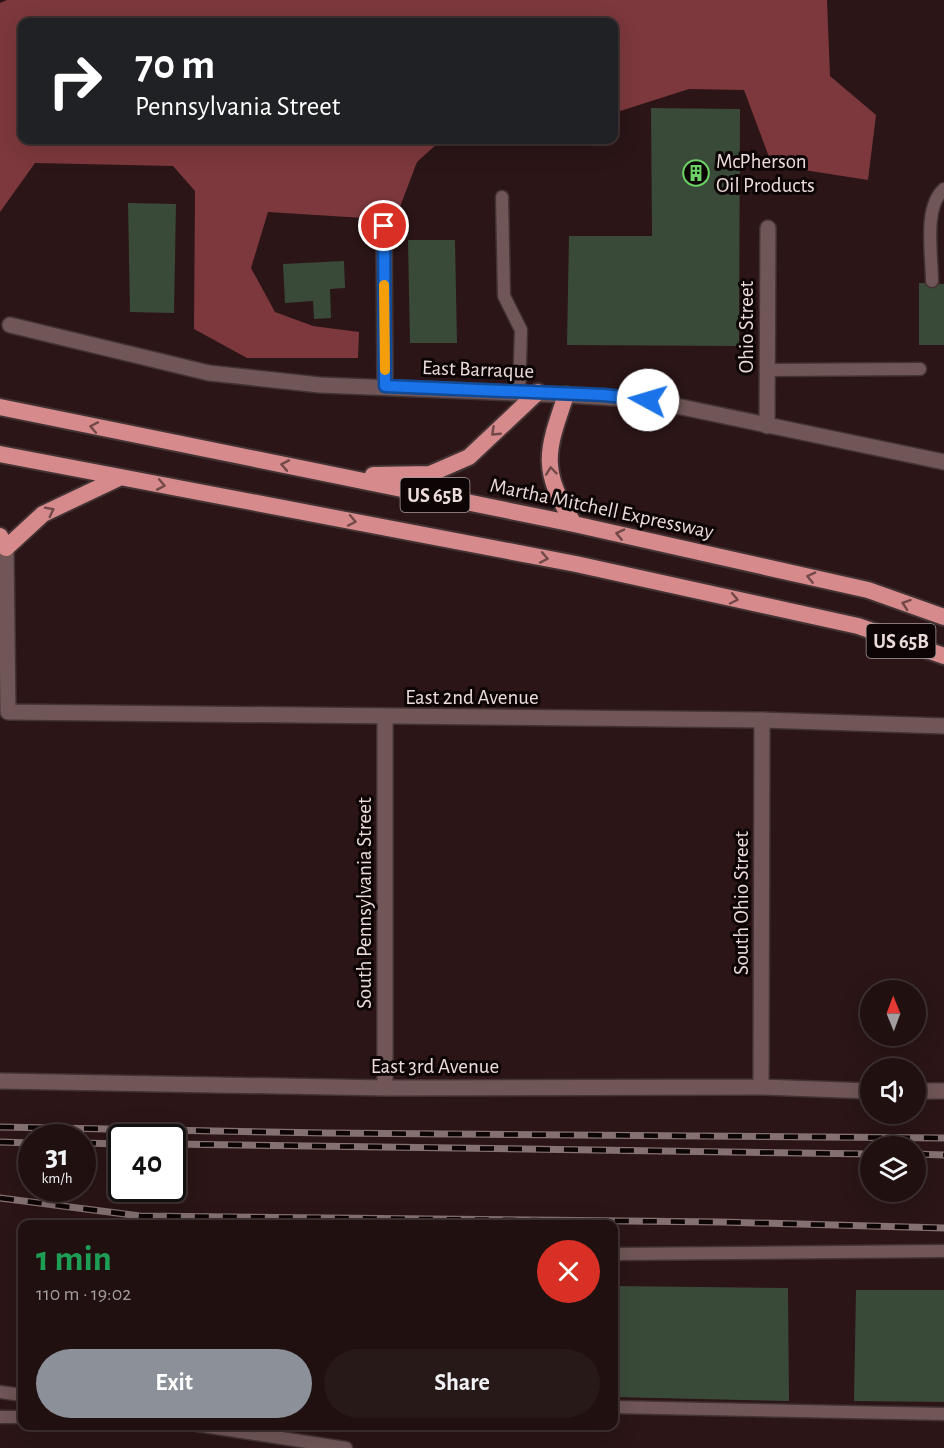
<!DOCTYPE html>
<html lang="en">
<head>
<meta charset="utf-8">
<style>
	:root { --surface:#201010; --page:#281919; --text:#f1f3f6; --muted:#a29d9f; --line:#3d3030; --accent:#8c9099 }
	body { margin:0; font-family:"Alegreya Sans",sans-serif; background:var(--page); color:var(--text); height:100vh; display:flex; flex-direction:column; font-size:22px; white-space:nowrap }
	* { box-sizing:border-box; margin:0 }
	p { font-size:20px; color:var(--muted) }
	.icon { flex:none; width:33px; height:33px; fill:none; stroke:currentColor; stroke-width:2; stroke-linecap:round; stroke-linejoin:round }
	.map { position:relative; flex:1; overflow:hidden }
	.sheet { position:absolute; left:18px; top:1220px; width:600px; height:210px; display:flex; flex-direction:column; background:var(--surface); border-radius:12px; box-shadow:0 6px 24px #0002,0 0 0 2px var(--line) }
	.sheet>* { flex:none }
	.guide { position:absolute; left:18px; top:18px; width:600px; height:126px; border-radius:12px; box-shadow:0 6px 24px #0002,0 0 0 2px var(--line); background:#202124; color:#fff; overflow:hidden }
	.needle { width:39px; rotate:359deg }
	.tools { position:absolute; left:860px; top:980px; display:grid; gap:12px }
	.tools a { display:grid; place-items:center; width:66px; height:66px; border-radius:50%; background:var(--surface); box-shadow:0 6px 24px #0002,0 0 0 2px var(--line); font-size:30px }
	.speed { position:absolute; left:18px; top:1124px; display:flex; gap:12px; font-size:30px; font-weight:700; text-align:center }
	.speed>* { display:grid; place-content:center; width:78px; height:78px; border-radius:50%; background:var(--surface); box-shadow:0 6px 24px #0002,0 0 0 2px var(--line); line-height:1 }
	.speed small { font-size:15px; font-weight:400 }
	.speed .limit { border:3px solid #111; border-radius:9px; background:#fff; color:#111 }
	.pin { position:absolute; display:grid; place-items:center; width:51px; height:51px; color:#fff; margin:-26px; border:3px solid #fff; border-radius:50%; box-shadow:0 2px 6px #0007 }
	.me { position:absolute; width:66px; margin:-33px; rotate:276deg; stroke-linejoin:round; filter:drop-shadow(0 0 4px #0008) }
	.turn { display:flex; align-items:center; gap:21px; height:126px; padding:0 18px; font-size:27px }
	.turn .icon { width:78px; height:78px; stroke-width:2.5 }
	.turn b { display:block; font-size:42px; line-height:51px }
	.round { display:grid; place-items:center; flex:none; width:63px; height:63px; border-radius:32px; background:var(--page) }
	.summary { display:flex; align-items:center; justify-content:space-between; height:102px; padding:0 18px }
	h1 { font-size:36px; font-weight:700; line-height:45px; color:#1e9e55 }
	.action { display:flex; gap:12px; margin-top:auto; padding:12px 18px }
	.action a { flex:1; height:69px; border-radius:36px; background:var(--accent); color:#fff; font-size:24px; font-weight:700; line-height:69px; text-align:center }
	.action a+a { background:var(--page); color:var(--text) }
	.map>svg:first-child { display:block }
	.forest { fill:#7c383c }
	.building { fill:#3a4a39 }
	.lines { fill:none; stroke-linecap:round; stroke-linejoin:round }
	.service-casing { stroke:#423233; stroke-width:15 }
	.minor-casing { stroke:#423233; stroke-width:18 }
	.tertiary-casing { stroke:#423233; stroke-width:18 }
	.trunk-casing { stroke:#423233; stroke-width:20 }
	.service { stroke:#705656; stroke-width:12 }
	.minor { stroke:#705656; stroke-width:15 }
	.tertiary { stroke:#705656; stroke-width:15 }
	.trunk { stroke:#d68a8b; stroke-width:16 }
	.rail-casing { stroke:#857172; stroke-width:7 }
	.rail { stroke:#0d0505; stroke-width:4.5; stroke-dasharray:14; stroke-linecap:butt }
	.oneway { stroke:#724848 }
	.route-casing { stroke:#114b97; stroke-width:15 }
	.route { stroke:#1a73e8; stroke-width:10 }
	.slow { stroke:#f59e0b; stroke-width:10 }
	.labels { text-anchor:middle; stroke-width:6; stroke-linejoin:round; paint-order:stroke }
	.shield { fill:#0d0505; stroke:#a99b9b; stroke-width:1.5 }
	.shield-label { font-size:20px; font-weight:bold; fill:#ecdbdb }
	.poi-label { font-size:21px; fill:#ecdbdb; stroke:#0d0505; text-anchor:start }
	.street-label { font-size:21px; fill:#ecdbdb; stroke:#0d0505 }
</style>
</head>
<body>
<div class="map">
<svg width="944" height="1448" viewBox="0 0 944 1448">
	<rect width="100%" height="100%" fill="#2b1516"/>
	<!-- forest -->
	<path class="forest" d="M7 0H827L830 76 876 115 868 180 772 165 744 90 689 89 614 113V22H22V140H532L514 146 439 142 417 162 395 220 268 212 251 268 275 312 313 326 359 332 358 358H247L194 329 195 191 173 166 35 163 0 212V3Z"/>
	<!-- building -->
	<path class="building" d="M651 108 740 109 739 346 567 345 569 236H652Z
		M128 203 176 204 174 313 130 312Z
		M408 240H455L457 343H410Z
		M344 261 345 288 330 289 331 318 314 319 313 301 285 303 283 264Z
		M919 283 944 284V345H919Z
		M614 1286 788 1288 789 1401 614 1397Z
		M856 1290H944V1402L854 1401Z"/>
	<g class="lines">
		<!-- service casing -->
		<g class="service-casing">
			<path id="service" d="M502 197 504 296 521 330 519 392
				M932 281C932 255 923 207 944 189
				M767 370 920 369
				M614 1254 944 1251
				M0 1392 22 1395
				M614 1407 944 1414
				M0 1417H22
				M197 1425 346 1448"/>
		</g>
		<!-- minor casing -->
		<g class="minor-casing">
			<path id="minor" d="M384 226 385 386
				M10 325 209 373 320 385 566 395
				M767 426 768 228
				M385 717V1088
				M0 1081 385 1088 761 1087 870 1091
				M761 1087 762 720
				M915 1091H944"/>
		</g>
		<!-- tertiary casing -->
		<g class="tertiary-casing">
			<path id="tertiary" d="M566 395 648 400 944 462
				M6 548 8 712 762 720 944 726"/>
		</g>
		<!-- trunk casing -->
		<g class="trunk-casing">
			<path id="trunk" d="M566 395C546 453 540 469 574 524
				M0 407 574 524 868 590 944 617
				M0 454 576 564 858 626 944 656
				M373 475 430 474 469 457 538 392
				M0 536 6 548 43 514 121 477"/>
		</g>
		<!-- service -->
		<use href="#service" class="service"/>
		<!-- minor -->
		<use href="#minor" class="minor"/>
		<!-- tertiary -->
		<use href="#tertiary" class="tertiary"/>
		<!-- trunk -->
		<use href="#trunk" class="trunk"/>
		<!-- rail casing -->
		<g class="rail-casing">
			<path id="rail" d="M0 1127 325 1133 944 1138
				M0 1142 32 1143
				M82 1143 122 1144
				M172 1144 870 1154
				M915 1154 944 1155
				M0 1198 140 1216 721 1222 944 1228"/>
		</g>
		<!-- rail -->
		<use href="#rail" class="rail"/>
	</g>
	<!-- one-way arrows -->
	<defs><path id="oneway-chevron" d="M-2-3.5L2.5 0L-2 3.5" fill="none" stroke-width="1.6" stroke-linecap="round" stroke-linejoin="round" transform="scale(1.5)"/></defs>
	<g class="oneway">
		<use href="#oneway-chevron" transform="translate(94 427) rotate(-169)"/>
		<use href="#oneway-chevron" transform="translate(495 432) rotate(137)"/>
		<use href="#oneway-chevron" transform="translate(285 465) rotate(-169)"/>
		<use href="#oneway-chevron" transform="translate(551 471) rotate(-96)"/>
		<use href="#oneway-chevron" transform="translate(161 485) rotate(11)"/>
		<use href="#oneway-chevron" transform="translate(50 511) rotate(-27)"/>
		<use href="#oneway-chevron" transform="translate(352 521) rotate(11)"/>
		<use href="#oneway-chevron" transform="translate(620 534) rotate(-167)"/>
		<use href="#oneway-chevron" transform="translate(544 558) rotate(11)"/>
		<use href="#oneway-chevron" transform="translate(811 577) rotate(-167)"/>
		<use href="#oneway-chevron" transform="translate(734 599) rotate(12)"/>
		<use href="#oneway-chevron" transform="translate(906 604) rotate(-161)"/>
	</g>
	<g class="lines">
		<!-- route casing -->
		<g class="route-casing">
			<path id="route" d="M384 226 385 386 604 395 648 400"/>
		</g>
		<!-- route -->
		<use href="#route" class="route"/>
		<!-- slow -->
		<path class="slow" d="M384 285 385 370"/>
	</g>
	<!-- icons -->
	<defs>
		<g id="building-ring" transform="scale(1.35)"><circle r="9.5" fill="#0d0505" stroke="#6ad364" stroke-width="1.5"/><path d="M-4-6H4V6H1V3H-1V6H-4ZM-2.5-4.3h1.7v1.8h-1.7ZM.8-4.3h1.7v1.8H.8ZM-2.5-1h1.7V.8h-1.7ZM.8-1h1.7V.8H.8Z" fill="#6ad364"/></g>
	</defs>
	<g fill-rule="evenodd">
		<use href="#building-ring" x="696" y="173"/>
	</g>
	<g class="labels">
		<!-- shield labels -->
		<g class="shield">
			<rect x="400.5" y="478" width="69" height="34" rx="4.5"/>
			<rect x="866.5" y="624" width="69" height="34" rx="4.5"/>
		</g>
		<g class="shield-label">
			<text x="435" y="502">US 65B</text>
			<text x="901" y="648">US 65B</text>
		</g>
		<!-- poi labels -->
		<g class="poi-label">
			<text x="716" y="168">McPherson<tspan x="716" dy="24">Oil Products</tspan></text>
		</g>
		<!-- street labels -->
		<g class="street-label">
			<text transform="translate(746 327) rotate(-90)" y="7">Ohio Street</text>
			<text transform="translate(478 369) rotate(2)" y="7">East Barraque</text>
			<text transform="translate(602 508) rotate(12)" y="7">Martha Mitchell Expressway</text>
			<text x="472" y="704">East 2nd Avenue</text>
			<text transform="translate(364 903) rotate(-90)" y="7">South Pennsylvania Street</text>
			<text transform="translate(741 903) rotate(-90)" y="7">South Ohio Street</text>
			<text x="435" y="1073">East 3rd Avenue</text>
		</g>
	</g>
</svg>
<div class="tools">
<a><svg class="needle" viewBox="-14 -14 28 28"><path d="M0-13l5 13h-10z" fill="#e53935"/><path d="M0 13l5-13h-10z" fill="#a29d9f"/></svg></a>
<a><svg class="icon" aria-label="sound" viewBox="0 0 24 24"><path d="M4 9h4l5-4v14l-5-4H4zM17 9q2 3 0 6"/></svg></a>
<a><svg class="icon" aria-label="layers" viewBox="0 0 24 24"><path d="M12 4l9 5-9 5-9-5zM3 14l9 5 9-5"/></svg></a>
</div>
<div class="speed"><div>31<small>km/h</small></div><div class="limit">40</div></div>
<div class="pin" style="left:384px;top:226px;background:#d93025"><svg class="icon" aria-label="arrive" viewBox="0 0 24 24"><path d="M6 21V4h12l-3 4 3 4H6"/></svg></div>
<svg class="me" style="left:648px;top:400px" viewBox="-20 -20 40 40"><circle r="19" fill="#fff"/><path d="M0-13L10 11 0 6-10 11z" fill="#1a73e8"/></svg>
<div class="guide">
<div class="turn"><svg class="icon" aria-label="right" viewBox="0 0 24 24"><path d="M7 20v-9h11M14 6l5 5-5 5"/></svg><div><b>70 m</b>Pennsylvania Street</div></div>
</div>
<section class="sheet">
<div class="summary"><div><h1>1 min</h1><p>110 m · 19:02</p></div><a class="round" style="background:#d93025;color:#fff"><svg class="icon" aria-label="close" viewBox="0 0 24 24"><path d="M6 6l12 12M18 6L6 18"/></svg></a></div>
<div class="action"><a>Exit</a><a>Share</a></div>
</section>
</div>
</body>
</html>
